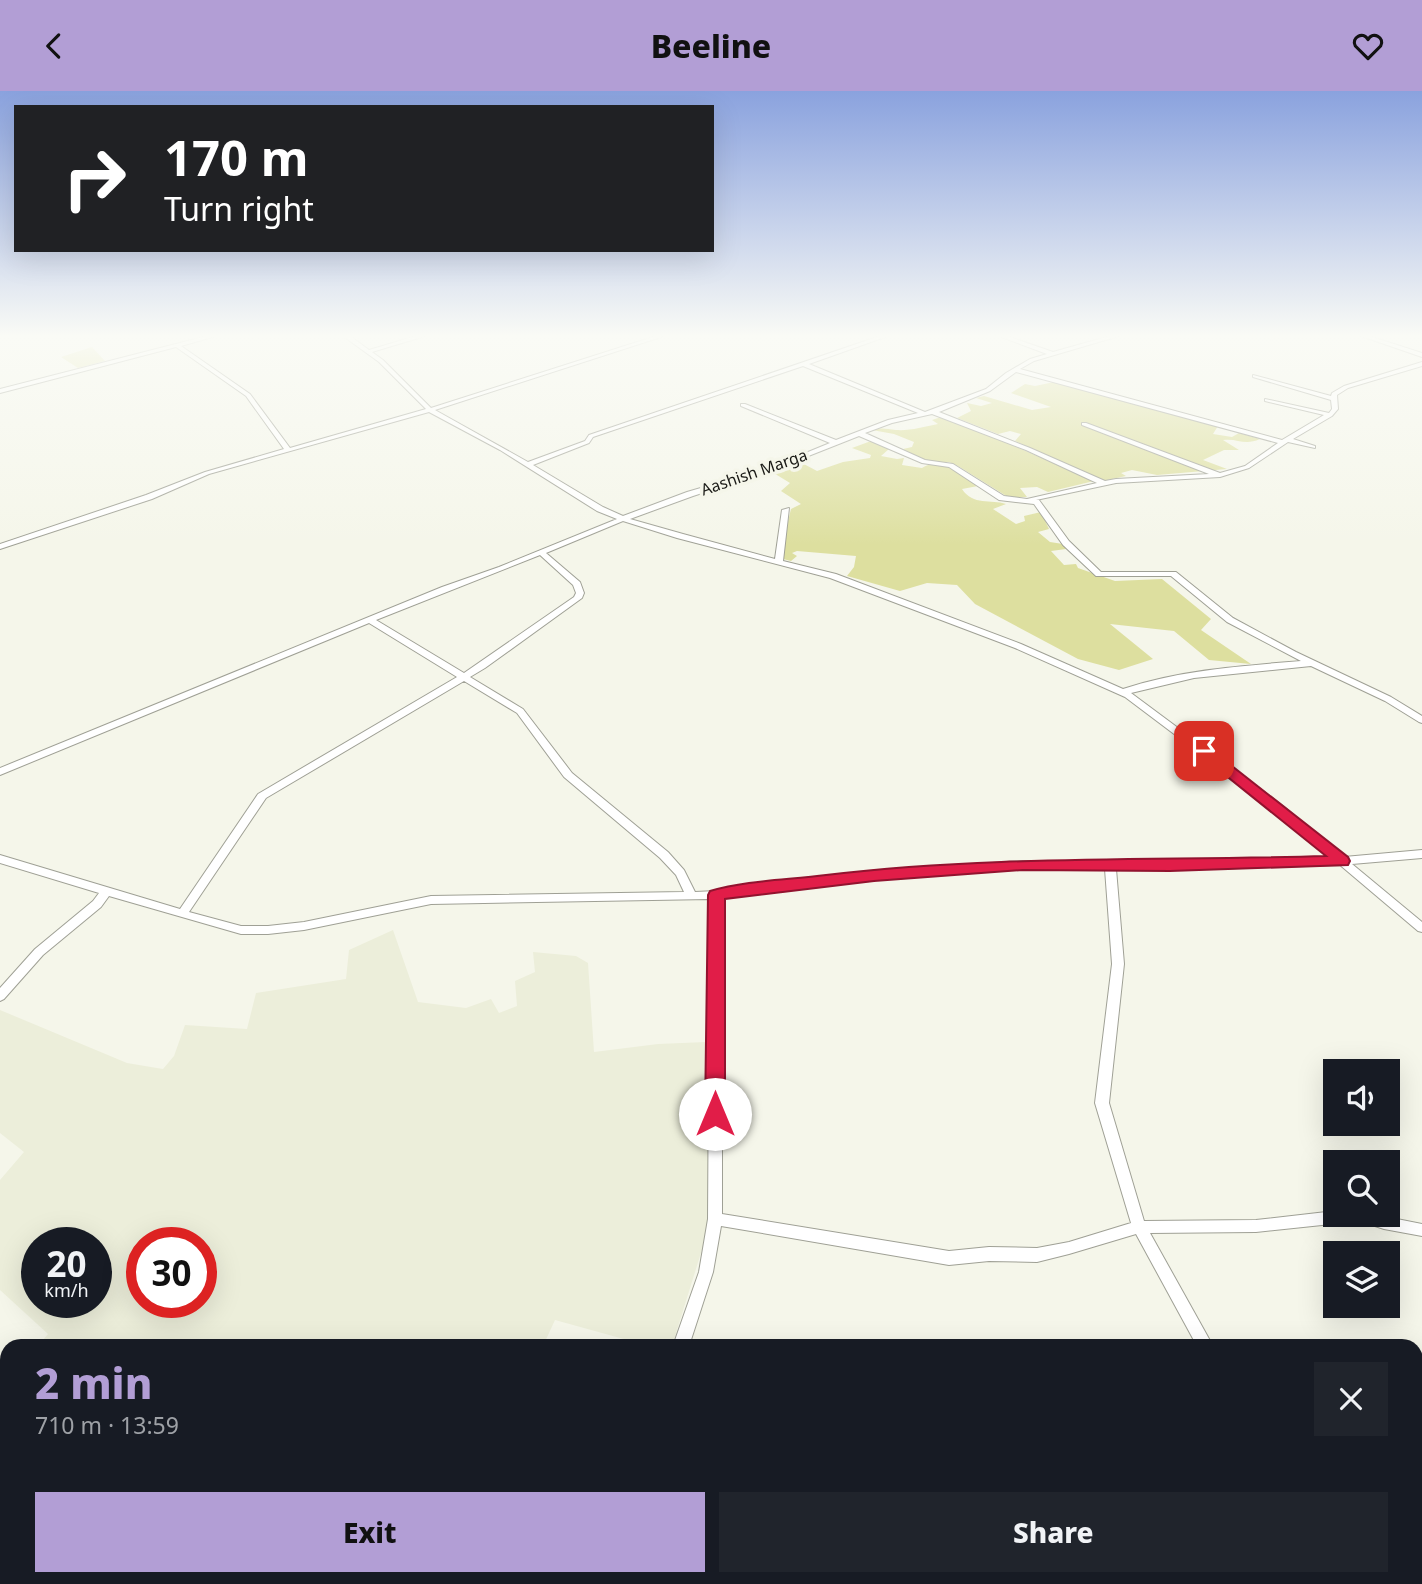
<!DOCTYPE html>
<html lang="en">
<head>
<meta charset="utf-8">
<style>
	:root { --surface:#171b24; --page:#20242c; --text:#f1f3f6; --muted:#9ea1a6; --accent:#b29ed5 }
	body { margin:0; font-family:"Noto Sans",sans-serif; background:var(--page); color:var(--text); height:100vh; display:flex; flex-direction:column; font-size:26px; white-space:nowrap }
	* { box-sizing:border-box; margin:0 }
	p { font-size:23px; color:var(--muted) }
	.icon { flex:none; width:38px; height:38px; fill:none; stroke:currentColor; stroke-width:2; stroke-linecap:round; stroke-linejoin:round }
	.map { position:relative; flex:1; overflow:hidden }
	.details { position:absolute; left:0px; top:1248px; width:1423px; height:247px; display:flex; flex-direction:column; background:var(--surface); border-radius:21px 21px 0 0; box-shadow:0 7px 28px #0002 }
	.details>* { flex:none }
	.banner { position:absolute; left:14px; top:14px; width:700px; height:147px; border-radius:0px; box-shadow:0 7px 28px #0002; background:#202124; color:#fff; overflow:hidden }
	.tools { position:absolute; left:1323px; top:968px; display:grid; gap:14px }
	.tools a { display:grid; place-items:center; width:77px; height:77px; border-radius:0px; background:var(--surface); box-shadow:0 7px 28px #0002; font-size:35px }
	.speed { position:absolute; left:21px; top:1136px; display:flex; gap:14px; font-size:35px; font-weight:700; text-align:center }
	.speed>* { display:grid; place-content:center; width:91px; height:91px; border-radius:50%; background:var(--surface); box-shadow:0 7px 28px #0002; line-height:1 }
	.speed small { font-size:18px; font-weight:400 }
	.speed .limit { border:10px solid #d22; background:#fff; color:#111 }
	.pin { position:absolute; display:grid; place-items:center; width:60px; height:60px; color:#fff; margin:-30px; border-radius:14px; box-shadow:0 4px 10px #0006 }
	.me { position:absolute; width:77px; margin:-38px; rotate:0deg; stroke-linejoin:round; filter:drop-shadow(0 0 5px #0008) }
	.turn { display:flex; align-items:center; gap:24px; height:147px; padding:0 35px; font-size:32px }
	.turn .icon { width:91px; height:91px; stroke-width:2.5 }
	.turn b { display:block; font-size:49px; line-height:60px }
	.round { display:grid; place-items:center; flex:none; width:74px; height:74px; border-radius:0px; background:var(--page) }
	.overview { display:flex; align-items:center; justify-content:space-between; height:119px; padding:0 35px }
	h1 { font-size:42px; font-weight:800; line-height:52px; color:var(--accent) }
	.primary-button { display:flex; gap:14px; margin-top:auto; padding:14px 35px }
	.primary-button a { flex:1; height:80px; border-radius:0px; background:var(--accent); color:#111; font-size:28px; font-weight:800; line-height:80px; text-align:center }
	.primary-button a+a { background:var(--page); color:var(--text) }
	header { display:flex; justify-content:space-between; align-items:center; height:91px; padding:0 35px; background:var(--accent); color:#111; font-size:32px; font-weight:800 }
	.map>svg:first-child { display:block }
	.built { fill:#eceeda; fill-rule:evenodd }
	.green { fill:#dddf9f }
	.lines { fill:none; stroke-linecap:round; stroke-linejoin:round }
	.minor-casing { stroke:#9fa095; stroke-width:2 }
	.minor { fill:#fff; fill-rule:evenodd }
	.route { fill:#e11d48; stroke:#92132f; stroke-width:2 }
	.labels { text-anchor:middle; stroke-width:7; stroke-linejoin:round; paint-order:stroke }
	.far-street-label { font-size:16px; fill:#191915; stroke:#f5f6ea }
</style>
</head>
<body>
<header><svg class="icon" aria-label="back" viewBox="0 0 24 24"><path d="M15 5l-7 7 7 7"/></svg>Beeline<svg class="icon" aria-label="heart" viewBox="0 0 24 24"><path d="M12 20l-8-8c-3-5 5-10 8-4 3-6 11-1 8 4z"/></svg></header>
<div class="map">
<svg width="1422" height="1493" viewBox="0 0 1422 1493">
	<rect width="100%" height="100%" fill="#f5f6ea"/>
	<!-- built -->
	<path class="built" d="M393 839 418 911 466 917 491 908 499 922 517 915 515 890 535 881 533 861 576 865 588 872 594 961 658 953 706 951 711 1022 709 1136 672 1255H649L555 1229 543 1255H38L48 1243 0 1199V1089L24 1061 0 1042V919L127 972 163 978 174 965 185 934 247 938 256 902 346 888 349 859ZM37 1152H96V1211H37ZM142 1152H201V1211H142Z"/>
	<!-- green -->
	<path class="green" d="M92 256 105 270 78 277 61 266Z
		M1054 291 1218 335 1213 343 1232 346 1239 342 1260 348C1244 355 1238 347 1223 349L1239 359H1224L1203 369 1227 378 1157 384 1132 379 1121 382 1126 385 1103 390 1015 350 1021 343 1010 340 998 343 957 327 971 320 967 312 981 315 992 312 976 307 984 305 1032 319 1051 316 1011 302 1025 293 1035 295Z
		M941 326 971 336 1094 390 1048 401 1037 396 1020 397 1027 406H1008L958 375 949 371H927L903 358 912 356 914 351 894 343 872 339C883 336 886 338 896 339 909 340 924 336 938 333L932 329Z
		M871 350 889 358 881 365 897 368 904 367 902 374 922 377C940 364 963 386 978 395L962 398C973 415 991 408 1006 413L993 418 1016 433 1025 430 1024 425 1041 421 1049 438 1038 441 1050 451 1063 453 1066 458 1051 460 1064 474 1076 473 1078 477 1115 490 1162 488 1211 528 1201 539 1251 573 1209 569 1174 540 1110 533 1153 568 1119 579 1078 568 975 513 957 494 927 492 900 500 847 485 854 476 856 465 797 460 792 462 797 465 791 470 779 467 791 418 801 413 781 400 790 392 772 381 802 372 817 380 843 371 870 367 871 364 852 357Z"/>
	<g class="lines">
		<!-- minor casing -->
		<g class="minor-casing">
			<path id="minor" d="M207 245H216L181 255 250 303 290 357 426 318 379 271 343 245H350L369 259 416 245H425L372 261 383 269 431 317 656 245H664L435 319 528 371 585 350 589 344 880 245H888L809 273 925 321 986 298 1006 282 1030 268 1047 263 999 245H1007L1053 261 1110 245H1119L1034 270 1020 278 1282 349 1324 324 1265 310V308L1329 322 1332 318 1331 309 1253 286V284L1331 305 1332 302 1344 295 1422 271V275L1348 297 1337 304 1338 318 1332 325 1293 348 1315 355V357L1288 351 1249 377 1220 386 1116 392 1036 409H1039L1069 450 1101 481H1176L1233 527 1296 561 1391 606 1422 625V632L1419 631 1385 610 1311 575 1194 587 1131 602 1283 715 1344 766 1422 759V767L1352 773 1422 831V841L1418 840 1340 774 1170 779 1116 778 1124 873 1109 1012 1144 1130 1256 1129 1335 1120V1124H1377L1422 1133V1145L1384 1138 1360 1130 1256 1141 1150 1142 1213 1255H1197L1136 1143 1069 1163 1037 1171 989 1170 949 1174 721 1135 713 1181 689 1255H673L699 1181 708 1128 710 808 431 813 304 839 268 843H241L109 805 101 816 43 864 4 908 0 910V897L35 858 93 810 99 802 0 772V764L180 818 258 703 457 586 369 532 0 684V677L442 496 499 476 617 428 597 420 500 359 429 321 209 383 152 408 0 458V453L146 404 205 381 284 358 246 305 176 256 0 302V298ZM803 275 918 322 888 329 836 349 745 313H741V315L830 352 769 377 687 401 623 425 603 416 533 374 589 352 593 346ZM1016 281 1278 352 1245 375 1220 382 1086 332H1082V334L1209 383 1116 388 1105 390 1030 357 939 321 990 300ZM932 323 1026 359 1097 392 1027 408 1004 405 953 373 925 369 865 342 892 332ZM859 345 922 372 949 376 999 409 1034 413 1063 454 1096 485H1171L1227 531 1301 570C1241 575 1180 579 1123 598L1021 553 836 483 783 470 789 417 782 419 775 468 683 443 630 428 693 405 773 379ZM623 430 677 447 830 487 1015 557 1125 606 1275 719 1331 767 1170 771 1023 770 874 780 716 800 695 801 684 779 668 761 572 682 523 618 470 586 485 577 582 507 584 502 580 491 546 462ZM540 464 573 494 576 502 574 506 464 582 376 529ZM464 590 517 622 564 686 660 767 676 784 684 801 431 805 304 831 268 835H241L189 821 266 707ZM1023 778H1105L1112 873 1095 1012 1131 1132 1069 1151 1037 1157 989 1156 949 1160 722 1123V807L874 788Z
				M1361 245H1369L1422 262V266Z
				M0 1287 7 1291V1308L0 1304Z
				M7 1352V1373L0 1377V1356Z
				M262 1488H283L285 1493H264Z
				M592 1488H610L608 1493H590Z
				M1353 1488H1372L1374 1493H1355Z"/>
		</g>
		<!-- minor -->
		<use href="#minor" class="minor"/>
	</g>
	<!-- sky -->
	<linearGradient id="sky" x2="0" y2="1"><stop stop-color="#8aa2de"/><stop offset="0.54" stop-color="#fafbf6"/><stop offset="1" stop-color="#fafbf6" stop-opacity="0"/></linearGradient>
	<rect width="1422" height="454" fill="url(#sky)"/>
	<!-- route -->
	<path class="route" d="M1204 656 1209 657 1348 766 1350 770 1348 774 1170 780 1023 779 874 790 725 808V1023L722 1029 715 1031 708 1029 705 1023 708 804 710 800C747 789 789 789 826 784 992 764 1159 770 1326 765L1199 663 1197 660Z"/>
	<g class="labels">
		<!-- far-street labels -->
		<g class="far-street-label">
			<text transform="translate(754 381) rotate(-19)" y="6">Aashish Marga</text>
		</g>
	</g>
</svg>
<div class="tools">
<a><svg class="icon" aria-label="sound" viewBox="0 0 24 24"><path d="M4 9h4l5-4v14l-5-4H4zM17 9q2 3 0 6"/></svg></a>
<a><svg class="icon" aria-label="search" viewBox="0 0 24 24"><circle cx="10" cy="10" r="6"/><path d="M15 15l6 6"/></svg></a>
<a><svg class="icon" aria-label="layers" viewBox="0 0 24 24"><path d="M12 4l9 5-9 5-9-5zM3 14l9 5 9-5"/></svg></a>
</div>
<div class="speed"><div>20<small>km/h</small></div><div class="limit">30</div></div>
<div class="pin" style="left:1204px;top:660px;background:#d93025"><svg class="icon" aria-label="arrive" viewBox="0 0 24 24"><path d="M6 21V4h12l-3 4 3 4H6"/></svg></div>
<svg class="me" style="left:715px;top:1023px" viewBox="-20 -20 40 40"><circle r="19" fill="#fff"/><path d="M0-13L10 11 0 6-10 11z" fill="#e11d48"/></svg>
<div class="banner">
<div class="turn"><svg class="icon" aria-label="right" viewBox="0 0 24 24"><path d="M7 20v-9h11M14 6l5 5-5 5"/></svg><div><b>170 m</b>Turn right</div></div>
</div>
<section class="details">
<div class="overview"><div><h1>2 min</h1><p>710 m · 13:59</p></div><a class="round"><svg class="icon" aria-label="close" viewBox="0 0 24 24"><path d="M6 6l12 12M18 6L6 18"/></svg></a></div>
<div class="primary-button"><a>Exit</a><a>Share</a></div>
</section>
</div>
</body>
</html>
